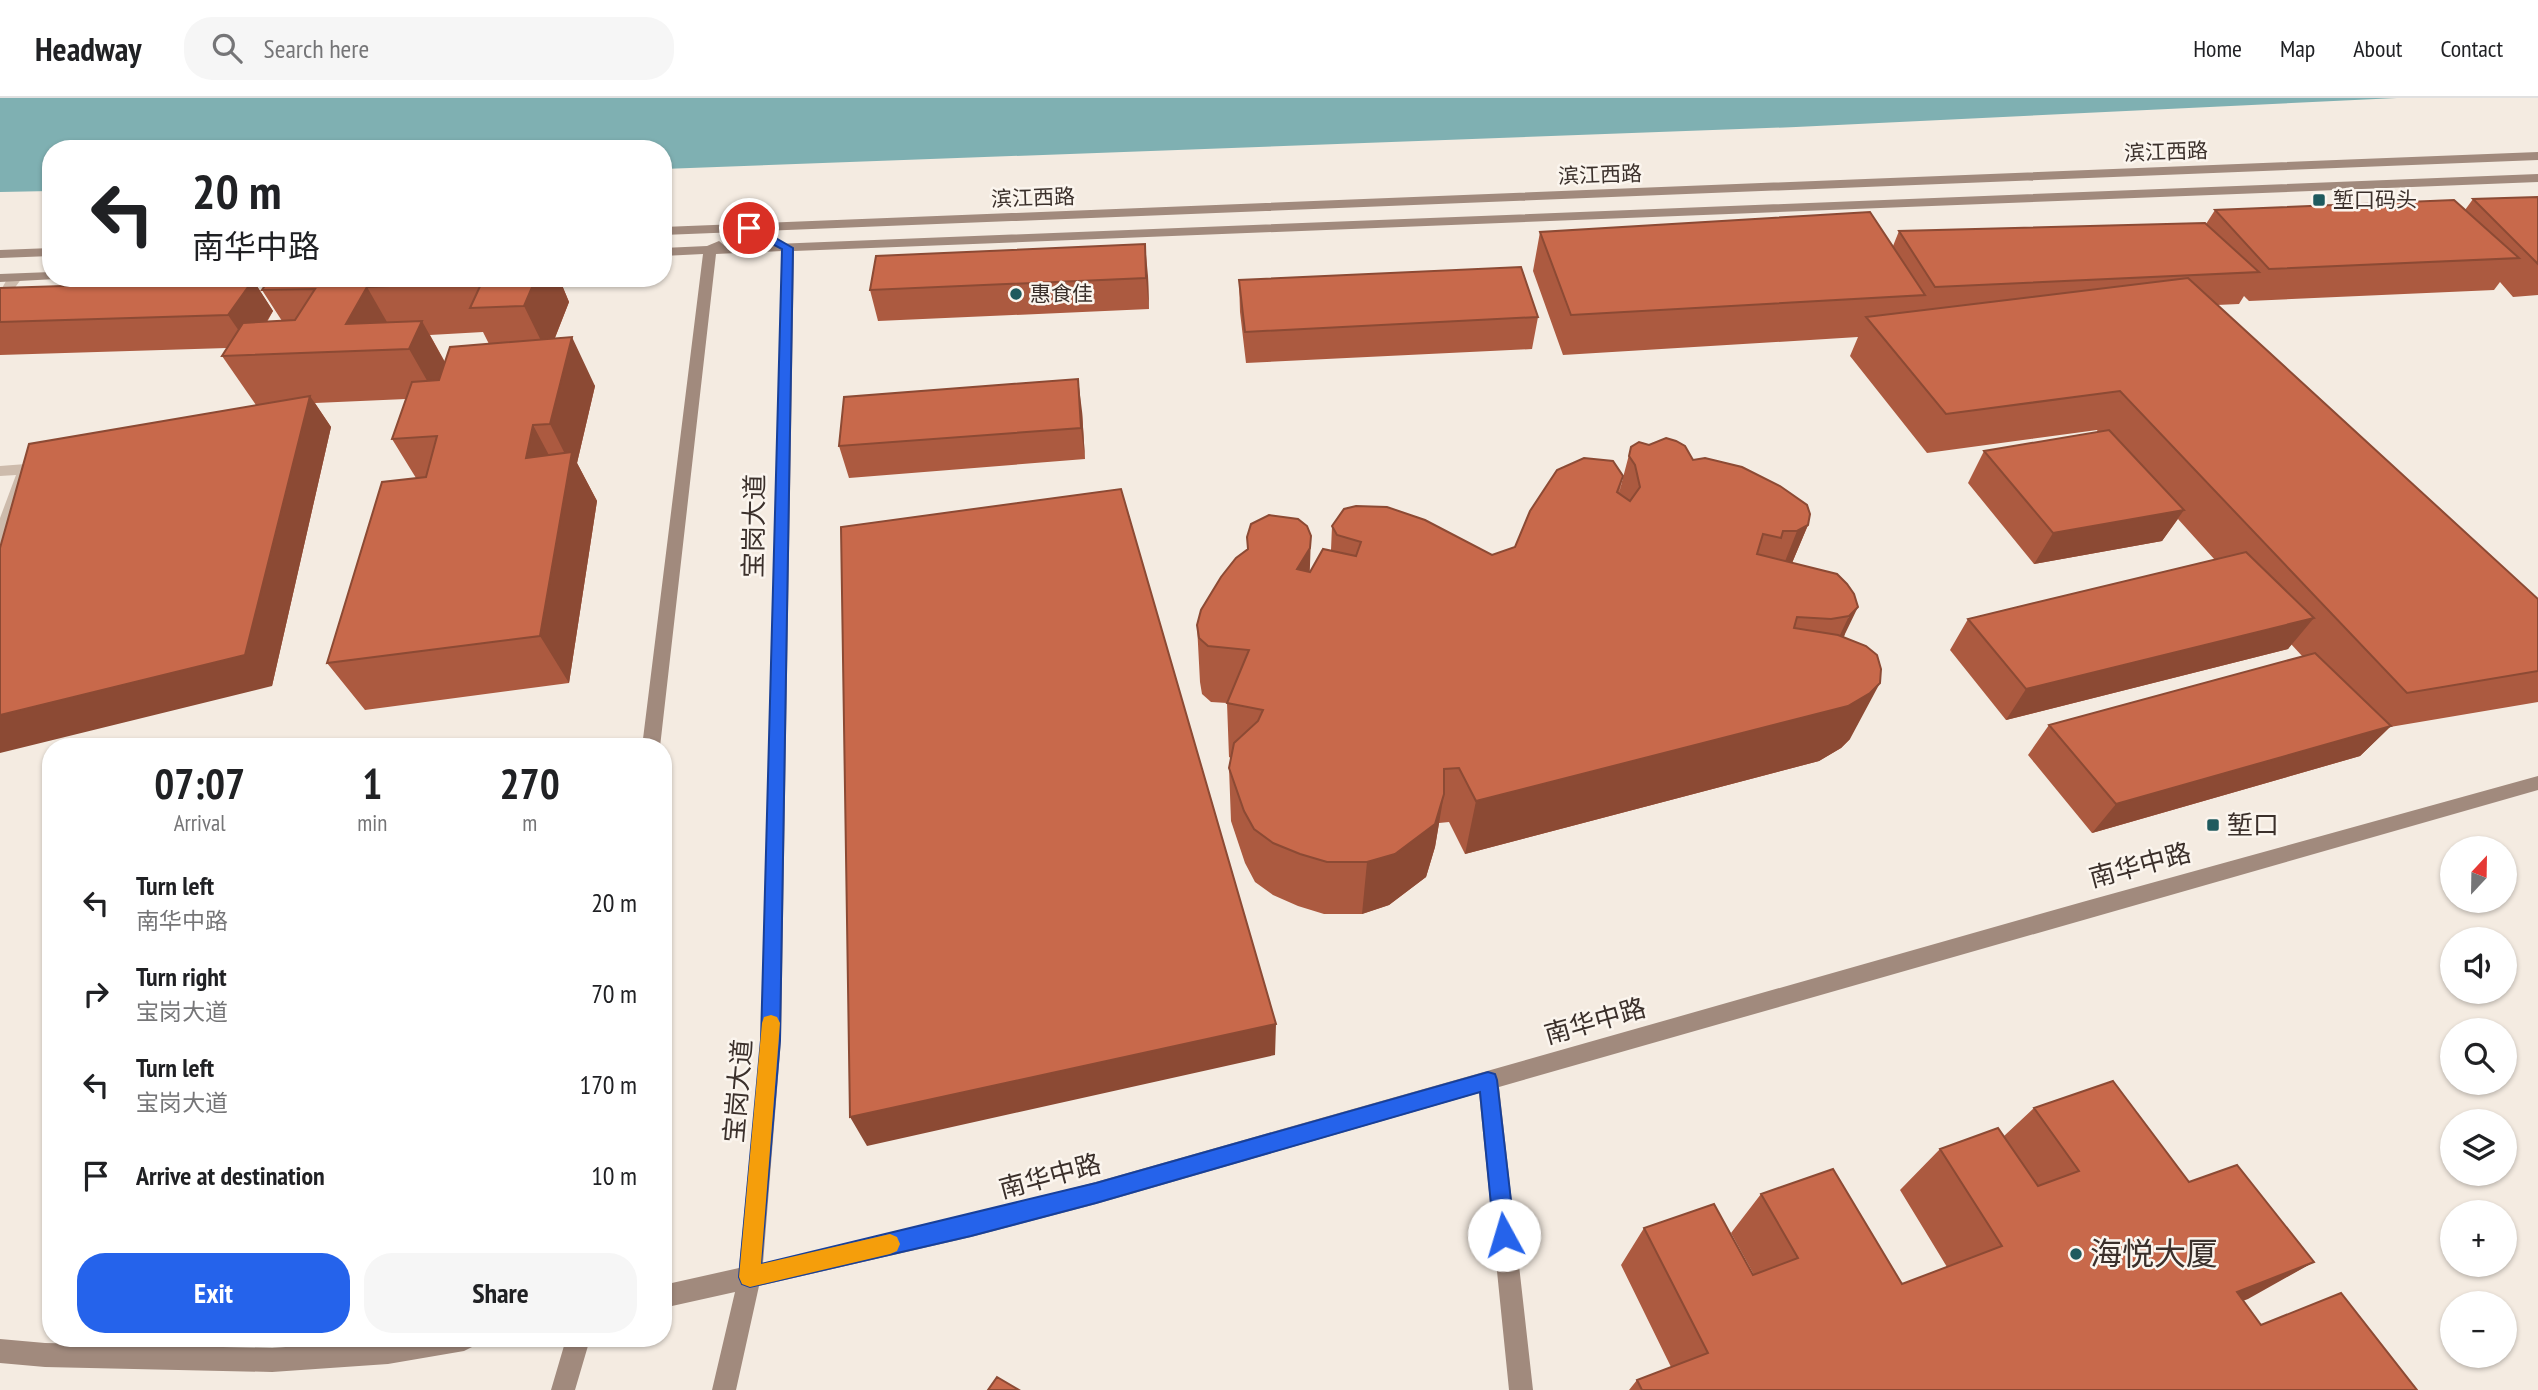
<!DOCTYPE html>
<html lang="en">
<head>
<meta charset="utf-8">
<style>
	:root { --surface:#fff; --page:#f6f6f6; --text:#202124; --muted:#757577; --line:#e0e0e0; --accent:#2563eb }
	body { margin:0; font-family:"PT Sans Narrow","Noto Sans SC",sans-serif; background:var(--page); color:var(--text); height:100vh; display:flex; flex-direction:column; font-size:26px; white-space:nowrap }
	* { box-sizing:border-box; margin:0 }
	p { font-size:23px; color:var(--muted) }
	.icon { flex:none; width:38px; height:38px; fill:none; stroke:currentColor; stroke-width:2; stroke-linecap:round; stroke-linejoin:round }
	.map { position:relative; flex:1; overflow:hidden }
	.details { position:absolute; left:42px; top:640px; width:630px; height:609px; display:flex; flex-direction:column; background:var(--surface); border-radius:28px; box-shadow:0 2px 5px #0004 }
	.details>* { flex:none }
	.banner { position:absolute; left:42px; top:42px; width:630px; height:147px; border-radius:28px; box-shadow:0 2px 5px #0004; background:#fff; color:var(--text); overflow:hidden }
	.needle { width:46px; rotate:22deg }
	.fabs { position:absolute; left:2440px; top:738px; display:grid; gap:14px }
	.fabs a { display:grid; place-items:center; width:77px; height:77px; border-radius:50%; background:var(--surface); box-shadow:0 2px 5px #0004; font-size:35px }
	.pin { position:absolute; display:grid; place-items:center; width:60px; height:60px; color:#fff; margin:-30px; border:4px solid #fff; border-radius:50%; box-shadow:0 2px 7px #0007 }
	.me { position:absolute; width:77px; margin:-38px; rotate:354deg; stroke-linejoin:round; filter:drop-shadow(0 0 5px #0008) }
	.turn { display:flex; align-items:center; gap:24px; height:147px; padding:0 35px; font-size:32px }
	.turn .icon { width:91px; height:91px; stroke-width:2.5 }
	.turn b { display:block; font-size:49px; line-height:60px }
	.eta { display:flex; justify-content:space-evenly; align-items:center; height:119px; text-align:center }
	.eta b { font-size:42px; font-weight:800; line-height:49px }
	.button { display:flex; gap:14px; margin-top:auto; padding:14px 35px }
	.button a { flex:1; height:80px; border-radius:28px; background:var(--accent); color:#fff; font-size:28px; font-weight:800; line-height:80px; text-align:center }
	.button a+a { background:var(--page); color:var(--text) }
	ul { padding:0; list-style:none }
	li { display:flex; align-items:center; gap:21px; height:91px; padding:0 35px }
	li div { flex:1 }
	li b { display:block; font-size:26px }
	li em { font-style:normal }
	header { display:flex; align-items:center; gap:42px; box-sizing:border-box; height:98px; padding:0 35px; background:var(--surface); border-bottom:2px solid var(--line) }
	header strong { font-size:33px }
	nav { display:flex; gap:38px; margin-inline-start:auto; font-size:24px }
	.search { width:490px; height:63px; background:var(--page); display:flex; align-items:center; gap:18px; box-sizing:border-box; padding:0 24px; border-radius:28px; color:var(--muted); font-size:26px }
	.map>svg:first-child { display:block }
	.water { fill:#7fb0b2 }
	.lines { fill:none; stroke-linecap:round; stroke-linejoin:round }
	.lane { fill:#cdbbac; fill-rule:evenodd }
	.secondary { fill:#a18a7d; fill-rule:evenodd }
	.wall { fill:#ac5a40; fill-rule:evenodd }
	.shaded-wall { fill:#8c4a34 }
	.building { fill:#c8694b; stroke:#8c4a34; stroke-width:2 }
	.route { fill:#2563eb; stroke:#184099; stroke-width:2 }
	.slow { fill:#f59e0b }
	.poi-dot { fill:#1f5a5e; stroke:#fbf5ee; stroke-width:2.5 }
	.labels { text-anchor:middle; stroke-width:5; stroke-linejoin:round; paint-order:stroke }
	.far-street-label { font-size:21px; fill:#3b302b; stroke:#fbf5ee }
	.far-poi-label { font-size:21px; fill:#3b302b; stroke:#fbf5ee; text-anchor:start }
	.street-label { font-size:26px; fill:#3b302b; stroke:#fbf5ee }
	.poi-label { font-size:26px; fill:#3b302b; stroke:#fbf5ee; text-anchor:start }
	.near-poi-label { font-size:32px; fill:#3b302b; stroke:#fbf5ee; text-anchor:start }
</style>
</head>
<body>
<header>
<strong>Headway</strong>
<div class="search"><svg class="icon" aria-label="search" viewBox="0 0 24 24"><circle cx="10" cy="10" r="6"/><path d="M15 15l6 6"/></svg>Search here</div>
<nav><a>Home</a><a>Map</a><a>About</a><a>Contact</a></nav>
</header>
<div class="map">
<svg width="2538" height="1292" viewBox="0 0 2538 1292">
	<rect width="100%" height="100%" fill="#f4ebe1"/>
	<!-- water -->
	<path class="water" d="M0 0H2397L1796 29 663 71V51H51V93L0 94Z"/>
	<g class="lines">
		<!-- lane -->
		<path class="lane" d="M16 176 22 180 5 203 0 204C0 193 4 180 16 176Z
			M26 366 33 371 8 441 0 446V420L16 377 0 378V368Z"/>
		<!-- secondary -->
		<path class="secondary" d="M2538 54V62L663 137V129Z
			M2538 76V84L794 153 781 942 763 1165 971 1117 1096 1084 2086 803 2538 678V692L1499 989 1533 1292H1509L1479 995 1096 1106 971 1139 759 1188 736 1292H712L735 1194 663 1210V1187L739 1170 761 942 782 153 716 156 660 649H642L703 156 663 158V150L707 148 719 143 725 148Z
			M51 150V158L0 160V152Z
			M51 174V180L56 181 0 184V176Z
			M0 1241 45 1245 272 1250 397 1241H476L472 1249 464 1253 388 1266 272 1274 45 1269 0 1265Z
			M566 1241H590L575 1292H551Z"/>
	</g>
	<!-- wall -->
	<path class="wall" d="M2538 99V197L2513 199 2500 184 2494 192 2249 203 2244 198 2239 206 2217 207 2538 501V604L2390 629 2360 658 2092 735 2028 657 2049 627 2303 559 2291 546 2288 551 2006 622 1950 552 1968 521 2215 462 2178 421 2162 443 2034 466 1968 385 1984 353 2098 334 2097 332 1927 355 1850 258 1858 239 1563 257 1533 173 1540 134 1893 148 1899 133 2206 126 2215 112H2465L2473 101Z
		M1148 178 1149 211 878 223 870 192Z
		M559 180 569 204 555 240 595 288 577 365 597 403 569 585 365 612 327 565 416 380 392 341 406 301 315 305 331 329 272 588 256 307 222 258 227 250 0 257V190L253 182 273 213 267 224 282 223 262 192ZM483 234 489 246 445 264 430 237Z
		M1239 182 1538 219 1532 251 1246 265 1240 214Z
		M1082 313 1085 361 849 380 839 348Z
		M1631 349 1693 362 1808 427 1792 465 1854 496 1844 539 1850 641 1841 650 1819 663 1465 756 1449 724 1439 725 1435 749 1426 779 1389 807 1362 816H1324L1298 808 1273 797 1255 784 1245 765 1231 723 1229 670 1231 660 1229 659 1227 605 1211 604 1202 596 1200 584 1197 527 1248 451 1247 439 1310 474 1331 452 1332 428 1492 457 1515 449 1623 378 1619 395Z
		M2034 1010 2189 1084 2314 1164 2243 1202 2261 1227 2417 1292 1671 1269 1621 1167 1644 1130 1753 1177H1754L1731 1135 1761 1096 1902 1186 1947 1169 1900 1092 1940 1051 2004 1038Z
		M1637 1282 1642 1292H1629Z"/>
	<!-- shaded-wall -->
	<path class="shaded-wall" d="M1145 146 1148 178 1149 211 1146 180Z
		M536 180H559L569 204 548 257 524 208Z
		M253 182 273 213 250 249 228 217Z
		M367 189 395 238 346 226Z
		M422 223 449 272 437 300 409 251Z
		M572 239 595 288 577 365 597 403 569 585 540 538 570 366 550 326Z
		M1078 281 1082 313 1085 361 1081 330Z
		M310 298 331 329 272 588 0 655V617Z
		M533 327 559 376 526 360Z
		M2184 412 2162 443 2034 466 2053 435Z
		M1808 427 1784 484 1774 491 1797 433Z
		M1311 438 1309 496 1297 471Z
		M1858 509 1831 565 1822 575 1849 518Z
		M2314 520 2288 551 2006 622 2026 591Z
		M1880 585 1850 641 1841 650 1819 663 1465 756 1476 703Z
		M2391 628 2360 658 2092 735 2116 706Z
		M1444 696 1435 749 1426 779 1389 807 1362 816 1367 764Z
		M1276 926 1275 957 867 1048 850 1019Z
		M2314 1164 2248 1201 2175 1229 2237 1194Z"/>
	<!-- building -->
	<path class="building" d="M2538 99V166L2473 101Z
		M2454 102 2519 160 2269 171 2215 112Z
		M1870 114 1925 197 1571 217 1540 134Z
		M2205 125 2259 174 1935 189 1899 133Z
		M1145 146 1146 180 870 192 876 158Z
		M1521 169 1538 219 1245 234 1239 182Z
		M270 180H536L524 208 470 210 482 184 367 189 346 226 422 223 409 251 222 258 243 225 295 222 315 191 262 192Z
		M2188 180 2538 501V573L2407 595 2120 293 1946 316 1866 219Z
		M253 182 228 217 0 224V190Z
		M572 239 550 326 533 327 526 360 572 354 540 538 327 565 382 384 426 379 437 338 392 341 412 284 439 282 450 249Z
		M1078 281 1081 330 839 348 844 299Z
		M310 298 245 557 0 617V450L29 346Z
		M2109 332 2184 412 2053 435 1984 353Z
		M1666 340 1676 343 1685 348 1693 362 1705 360 1742 369 1780 388 1807 407 1810 416 1808 427 1797 433H1783L1781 440 1763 436 1757 456 1837 476 1847 486 1854 496 1858 509 1849 518 1831 521 1797 519 1794 530 1838 537 1866 548 1877 557 1881 571 1880 585 1870 595 1848 608 1476 703 1459 670 1444 671V696L1435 726 1395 756 1367 764H1327L1300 756 1273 745 1254 731 1244 713 1229 670 1234 645 1258 623 1263 612 1227 605 1249 552 1208 548 1199 540 1197 527 1201 512 1221 479 1236 460 1248 451 1247 439 1251 426 1269 417 1298 421 1307 428 1311 438 1310 450 1297 471 1310 474 1323 451 1356 458 1361 444 1337 437 1332 428 1344 411 1356 408 1387 409 1425 422 1492 457 1515 449 1530 413 1557 372 1584 360 1613 363 1623 378 1617 394 1630 403 1640 389 1635 367 1629 358 1631 349 1639 344 1649 347Z
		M1121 391 1276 926 850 1019 841 429Z
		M2246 454 2314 520 2026 591 1968 521Z
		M2315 555 2391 628 2116 706 2049 627Z
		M2113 983 2189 1084 2237 1067 2314 1164 2237 1194 2261 1227 2341 1195 2417 1292H1642L1637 1282 1708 1255 1644 1130 1714 1106 1753 1177 1798 1160 1761 1096 1833 1071 1902 1186 2002 1148 1940 1051 1998 1030 2038 1088 2079 1073 2034 1010Z
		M997 1279 1019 1292H988Z"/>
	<!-- route -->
	<path class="route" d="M745 127H753L793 150 780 942 761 1166 1096 1085 1488 974 1495 976 1497 982 1515 1137 1512 1144 1504 1147 1497 1144 1494 1137 1480 994 1096 1105 971 1138 750 1189 742 1186 739 1179 761 942 782 151 745 132Z"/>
	<!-- slow -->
	<path class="slow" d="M771 917 777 919 780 925 761 1166 890 1136 897 1139 900 1146 897 1153 890 1156 750 1189 742 1186 739 1179 762 925 764 919Z"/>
	<!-- markers -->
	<g class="poi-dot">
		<rect x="2312" y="95" width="14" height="14" rx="3.5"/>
		<circle cx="1016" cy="196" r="7"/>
		<rect x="2206" y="720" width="14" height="14" rx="3.5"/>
		<circle cx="2076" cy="1156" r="7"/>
	</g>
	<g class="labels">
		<!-- far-street labels -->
		<g class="far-street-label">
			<text transform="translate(2166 54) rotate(-2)" y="7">滨江西路</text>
			<text transform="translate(1600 77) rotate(-2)" y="7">滨江西路</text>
			<text transform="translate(1033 100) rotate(-2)" y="7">滨江西路</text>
		</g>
		<!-- far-poi labels -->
		<g class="far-poi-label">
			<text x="2333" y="109">堑口码头</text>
			<text x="1030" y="203">惠食佳</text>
		</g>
		<!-- street labels -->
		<g class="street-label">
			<text transform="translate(754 428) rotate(-89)" y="9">宝岗大道</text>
			<text transform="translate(2140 767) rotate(-15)" y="9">南华中路</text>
			<text transform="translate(1595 923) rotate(-16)" y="9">南华中路</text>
			<text transform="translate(738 993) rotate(-85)" y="9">宝岗大道</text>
			<text transform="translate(1050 1078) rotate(-15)" y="9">南华中路</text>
		</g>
		<!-- poi labels -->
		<g class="poi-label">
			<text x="2227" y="736">堑口</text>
		</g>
		<!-- near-poi labels -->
		<g class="near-poi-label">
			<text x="2090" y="1167">海悦大厦</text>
		</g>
	</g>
</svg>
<div class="fabs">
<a><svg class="needle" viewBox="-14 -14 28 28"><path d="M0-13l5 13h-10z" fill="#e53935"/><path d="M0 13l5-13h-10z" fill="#757577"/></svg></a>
<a><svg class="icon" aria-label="sound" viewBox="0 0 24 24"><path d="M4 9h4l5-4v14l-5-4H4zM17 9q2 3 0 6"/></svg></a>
<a><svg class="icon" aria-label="search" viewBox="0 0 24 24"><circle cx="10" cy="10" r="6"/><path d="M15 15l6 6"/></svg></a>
<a><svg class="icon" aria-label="layers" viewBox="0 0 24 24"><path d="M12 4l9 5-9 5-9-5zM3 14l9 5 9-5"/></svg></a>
<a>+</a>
<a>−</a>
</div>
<div class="pin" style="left:749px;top:130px;background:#d93025"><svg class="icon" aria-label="arrive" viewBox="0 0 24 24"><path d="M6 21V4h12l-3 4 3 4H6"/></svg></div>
<svg class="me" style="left:1504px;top:1137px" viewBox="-20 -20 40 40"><circle r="19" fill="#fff"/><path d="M0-13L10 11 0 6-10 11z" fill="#2563eb"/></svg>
<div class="banner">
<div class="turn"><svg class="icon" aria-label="left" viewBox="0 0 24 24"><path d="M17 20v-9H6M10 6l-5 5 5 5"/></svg><div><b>20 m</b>南华中路</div></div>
</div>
<section class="details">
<div class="eta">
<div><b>07:07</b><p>Arrival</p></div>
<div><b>1</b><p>min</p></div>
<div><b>270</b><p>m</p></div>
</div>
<ul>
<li><svg class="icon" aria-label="left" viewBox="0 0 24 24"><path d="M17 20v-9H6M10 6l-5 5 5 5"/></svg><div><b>Turn left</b><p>南华中路</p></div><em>20 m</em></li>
<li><svg class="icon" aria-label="right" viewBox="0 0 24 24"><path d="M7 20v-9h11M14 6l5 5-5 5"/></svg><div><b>Turn right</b><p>宝岗大道</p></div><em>70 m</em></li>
<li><svg class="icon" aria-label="left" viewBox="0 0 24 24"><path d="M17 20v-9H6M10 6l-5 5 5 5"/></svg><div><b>Turn left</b><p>宝岗大道</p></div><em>170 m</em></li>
<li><svg class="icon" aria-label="arrive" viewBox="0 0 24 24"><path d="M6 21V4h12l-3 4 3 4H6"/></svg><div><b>Arrive at destination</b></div><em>10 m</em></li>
</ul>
<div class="button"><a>Exit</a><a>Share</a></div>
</section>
</div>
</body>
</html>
